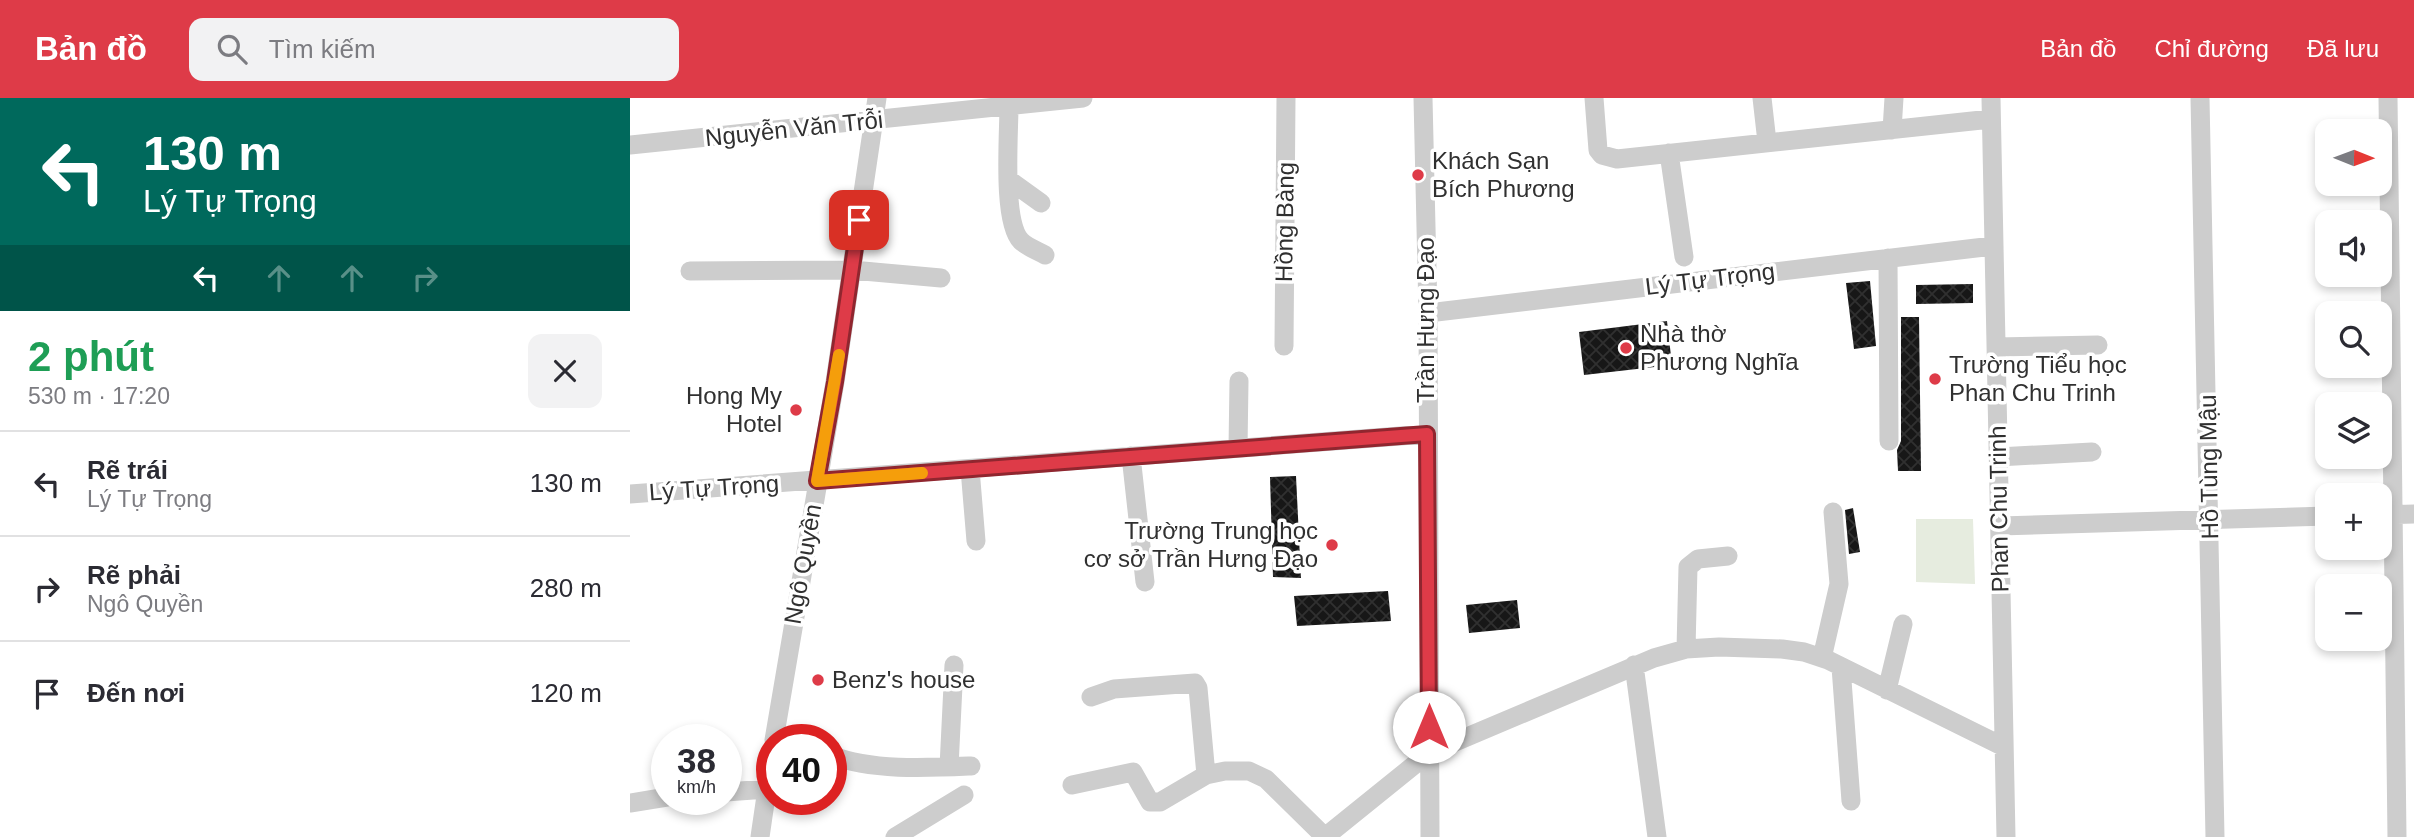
<!DOCTYPE html>
<html lang="vi">
<head>
<meta charset="utf-8">
<style>
	:root { --surface:#fff; --page:#f2f2f3; --text:#2b2b33; --muted:#7c7c81; --line:#e1e1e2; --accent:#de3b48 }
	body { margin:0; font-family:Arial,sans-serif; background:var(--page); color:var(--text); height:100vh; display:flex; flex-direction:column; font-size:26px; white-space:nowrap }
	* { box-sizing:border-box; margin:0 }
	p { font-size:23px; color:var(--muted) }
	.icon { flex:none; width:38px; height:38px; fill:none; stroke:currentColor; stroke-width:2; stroke-linecap:round; stroke-linejoin:round }
	.map { position:relative; flex:1; overflow:hidden }
	.panel { display:flex; flex-direction:column; background:var(--surface); width:630px }
	.panel>* { flex:none }
	.hud { background:#00695c; color:#fff; overflow:hidden }
	.needle { width:46px; rotate:91deg }
	.controls { position:absolute; left:1685px; top:21px; display:grid; gap:14px }
	.controls a { display:grid; place-items:center; width:77px; height:77px; border-radius:14px; background:var(--surface); box-shadow:0 4px 10px #0003; font-size:35px }
	.speed { position:absolute; left:21px; top:626px; display:flex; gap:14px; font-size:35px; font-weight:700; text-align:center }
	.speed>* { display:grid; place-content:center; width:91px; height:91px; border-radius:50%; background:var(--surface); box-shadow:0 4px 10px #0003; line-height:1 }
	.speed small { font-size:18px; font-weight:400 }
	.speed .limit { border:10px solid #d22; background:#fff; color:#111 }
	.pin { position:absolute; display:grid; place-items:center; width:60px; height:60px; color:#fff; margin:-30px; border-radius:14px; box-shadow:0 4px 10px #0006 }
	.me { position:absolute; width:77px; margin:-38px; rotate:0deg; stroke-linejoin:round; filter:drop-shadow(0 0 5px #0008) }
	.turn { display:flex; align-items:center; gap:24px; height:147px; padding:0 28px; font-size:32px }
	.turn .icon { width:91px; height:91px; stroke-width:2.5 }
	.turn b { display:block; font-size:49px; line-height:60px }
	.lanes { display:flex; align-items:center; height:66px; padding:0 28px; background:#0003; justify-content:center; gap:35px; direction:ltr }
	.lanes .off { opacity:.35 }
	.round { display:grid; place-items:center; flex:none; width:74px; height:74px; border-radius:14px; background:var(--page) }
	.headline { display:flex; align-items:center; justify-content:space-between; height:119px; padding:0 28px }
	h1 { font-size:42px; font-weight:700; line-height:52px; color:#1e9e55 }
	ul { padding:0; list-style:none }
	li { display:flex; align-items:center; gap:21px; height:105px; padding:0 28px; border-top:2px solid var(--line) }
	li div { flex:1 }
	li b { display:block; font-size:26px }
	li em { font-style:normal }
	header { display:flex; align-items:center; gap:42px; box-sizing:border-box; height:98px; padding:0 35px; background:var(--accent); color:#fff }
	header strong { font-size:33px }
	nav { display:flex; gap:38px; margin-inline-start:auto; font-size:24px }
	.search { width:490px; height:63px; background:var(--page); display:flex; align-items:center; gap:18px; box-sizing:border-box; padding:0 24px; border-radius:14px; color:var(--muted); font-size:26px }
	main { display:flex; flex:1; min-height:0 }
	.map>svg:first-child { display:block }
	.pitch { fill:#e6ecdf }
	.building { fill:url(#building-cross-hatch) }
	.lines { fill:none; stroke-linecap:round; stroke-linejoin:round }
	.minor { stroke:#cdcdcd; stroke-width:19 }
	.route-casing { stroke:#90262f; stroke-width:18 }
	.route { stroke:#de3b48; stroke-width:12 }
	.slow { stroke:#f59e0b; stroke-width:12 }
	.poi-dot { fill:#de3b48; stroke:#fff; stroke-width:2.5 }
	.labels { text-anchor:middle; stroke-width:7; stroke-linejoin:round; paint-order:stroke }
	.street-label { font-size:24px; fill:#303030; stroke:#fff }
	.poi-label { font-size:24px; fill:#303030; stroke:#fff; text-anchor:start }
</style>
</head>
<body>
<header>
<strong>Bản đồ</strong>
<div class="search"><svg class="icon" aria-label="search" viewBox="0 0 24 24"><circle cx="10" cy="10" r="6"/><path d="M15 15l6 6"/></svg>Tìm kiếm</div>
<nav><a>Bản đồ</a><a>Chỉ đường</a><a>Đã lưu</a></nav>
</header>
<main>
<section class="panel">
<div class="hud">
<div class="turn"><svg class="icon" aria-label="left" viewBox="0 0 24 24"><path d="M17 20v-9H6M10 6l-5 5 5 5"/></svg><div><b>130 m</b>Lý Tự Trọng</div></div>
<div class="lanes"><svg class="icon" aria-label="left" viewBox="0 0 24 24"><path d="M17 20v-9H6M10 6l-5 5 5 5"/></svg><svg class="icon off" aria-label="ahead" viewBox="0 0 24 24"><path d="M12 20V5M6 11l6-6 6 6"/></svg><svg class="icon off" aria-label="ahead" viewBox="0 0 24 24"><path d="M12 20V5M6 11l6-6 6 6"/></svg><svg class="icon off" aria-label="right" viewBox="0 0 24 24"><path d="M7 20v-9h11M14 6l5 5-5 5"/></svg></div>
</div>
<div class="headline"><div><h1>2 phút</h1><p>530 m · 17:20</p></div><a class="round"><svg class="icon" aria-label="close" viewBox="0 0 24 24"><path d="M6 6l12 12M18 6L6 18"/></svg></a></div>
<ul>
<li><svg class="icon" aria-label="left" viewBox="0 0 24 24"><path d="M17 20v-9H6M10 6l-5 5 5 5"/></svg><div><b>Rẽ trái</b><p>Lý Tự Trọng</p></div><em>130 m</em></li>
<li><svg class="icon" aria-label="right" viewBox="0 0 24 24"><path d="M7 20v-9h11M14 6l5 5-5 5"/></svg><div><b>Rẽ phải</b><p>Ngô Quyền</p></div><em>280 m</em></li>
<li><svg class="icon" aria-label="arrive" viewBox="0 0 24 24"><path d="M6 21V4h12l-3 4 3 4H6"/></svg><div><b>Đến nơi</b></div><em>120 m</em></li>
</ul>
</section>
<div class="map">
<svg width="1784" height="739" viewBox="0 0 1784 739">
	<defs>
		<pattern id="building-cross-hatch" width="8" height="8" patternUnits="userSpaceOnUse" patternTransform="scale(1.75)"><rect width="8" height="8" fill="#171717"/><path d="M0 0l8 8M0 8l8-8" fill="none" stroke="#303030"/></pattern>
	</defs>
	<rect width="100%" height="100%" fill="#fff"/>
	<!-- pitch -->
	<path class="pitch" d="M1286 421H1343L1345 486 1286 484Z"/>
	<!-- building -->
	<path class="building" d="M1240 183 1246 248 1224 251 1216 185Z
		M1343 186V205L1286 206V187Z
		M1271 219H1289L1291 373H1268L1267 352 1271 343Z
		M1037 223 1042 267 954 277 949 234Z
		M666 378 671 480 643 479 640 379Z
		M1223 410 1230 454 1219 456 1215 412Z
		M758 493 761 523 667 528 664 498Z
		M887 502 890 530 839 535 836 507Z"/>
	<g class="lines">
		<!-- minor -->
		<path class="minor" d="M793 0 798 215 800 739
			M964 0 968 52 972 57 987 61 1361 21
			M1132 0 1137 44
			M1361 0 1376 739
			M1570 0 1585 739
			M1758 0 1767 739
			M379 8C379 36 372 124 391 143 397 149 408 153 415 157
			M1262 32 1264 0
			M0 47 453 0
			M1039 55 1054 159
			M379 82 411 105
			M1258 160 1259 343
			M60 173 222 172 311 180
			M798 215 1363 148
			M654 248 656 0
			M1366 249 1468 247
			M608 350 609 283
			M501 358 515 484
			M1368 359 1462 354
			M340 371 346 443
			M0 396 797 336
			M1750 417 1784 416
			M1370 428 1698 418
			M1056 551 1058 469 1068 461 1098 458
			M1192 560 1209 486 1203 414
			M1004 567 1027 739
			M1211 569 1221 703
			M1257 592 1273 526
			M461 599 484 591 565 585 568 590 576 677
			M144 642 205 284 247 0
			M201 657C241 673 298 670 341 668
			M319 669 324 567
			M442 687 503 674 520 704H530L576 677 595 673H619L636 681 695 739
			M96 694 137 691
			M0 705 37 699
			M130 739 142 657
			M265 739 334 697
			M695 739 799 655 1024 560 1056 551 1089 549 1152 551 1174 554 1198 562 1374 649"/>
	</g>
	<g class="lines">
		<!-- route casing -->
		<g class="route-casing">
			<path id="route" d="M229 122 205 284 187 383 797 336 799 629"/>
		</g>
		<!-- route -->
		<use href="#route" class="route"/>
		<!-- slow -->
		<path class="slow" d="M209 257 187 383 292 375"/>
	</g>
	<!-- markers -->
	<g class="poi-dot">
		<circle cx="788" cy="77" r="7"/>
		<circle cx="996" cy="250" r="7"/>
		<circle cx="1305" cy="281" r="7"/>
		<circle cx="166" cy="312" r="7"/>
		<circle cx="702" cy="447" r="7"/>
		<circle cx="188" cy="582" r="7"/>
	</g>
	<g class="labels">
		<!-- street labels -->
		<g class="street-label">
			<text transform="translate(164 31) rotate(-6)" y="8">Nguyễn Văn Trỗi</text>
			<text transform="translate(655 124) rotate(-89)" y="8">Hồng Bàng</text>
			<text transform="translate(1080 181) rotate(-7)" y="8">Lý Tự Trọng</text>
			<text transform="translate(796 222) rotate(-90)" y="8">Trần Hưng Đạo</text>
			<text transform="translate(1579 369) rotate(-91)" y="8">Hồ Tùng Mậu</text>
			<text transform="translate(84 390) rotate(-4)" y="8">Lý Tự Trọng</text>
			<text transform="translate(1369 411) rotate(-91)" y="8">Phan Chu Trinh</text>
			<text transform="translate(173 466) rotate(-80)" y="8">Ngô Quyền</text>
		</g>
		<!-- poi labels -->
		<g class="poi-label">
			<text x="802" y="71">Khách Sạn<tspan x="802" dy="28">Bích Phương</tspan></text>
			<text x="1010" y="244">Nhà thờ<tspan x="1010" dy="28">Phương Nghĩa</tspan></text>
			<text x="1319" y="275">Trường Tiểu học<tspan x="1319" dy="28">Phan Chu Trinh</tspan></text>
			<text x="152" y="306" text-anchor="end">Hong My<tspan x="152" dy="28">Hotel</tspan></text>
			<text x="688" y="441" text-anchor="end">Trường Trung học<tspan x="688" dy="28">cơ sở Trần Hưng Đạo</tspan></text>
			<text x="202" y="590">Benz's house</text>
		</g>
	</g>
</svg>
<div class="controls">
<a><svg class="needle" viewBox="-14 -14 28 28"><path d="M0-13l5 13h-10z" fill="#e53935"/><path d="M0 13l5-13h-10z" fill="#7c7c81"/></svg></a>
<a><svg class="icon" aria-label="sound" viewBox="0 0 24 24"><path d="M4 9h4l5-4v14l-5-4H4zM17 9q2 3 0 6"/></svg></a>
<a><svg class="icon" aria-label="search" viewBox="0 0 24 24"><circle cx="10" cy="10" r="6"/><path d="M15 15l6 6"/></svg></a>
<a><svg class="icon" aria-label="layers" viewBox="0 0 24 24"><path d="M12 4l9 5-9 5-9-5zM3 14l9 5 9-5"/></svg></a>
<a>+</a>
<a>−</a>
</div>
<div class="speed"><div>38<small>km/h</small></div><div class="limit">40</div></div>
<div class="pin" style="left:229px;top:122px;background:#d93025"><svg class="icon" aria-label="arrive" viewBox="0 0 24 24"><path d="M6 21V4h12l-3 4 3 4H6"/></svg></div>
<svg class="me" style="left:799px;top:629px" viewBox="-20 -20 40 40"><circle r="19" fill="#fff"/><path d="M0-13L10 11 0 6-10 11z" fill="#de3b48"/></svg>
</div>
</main>
</body>
</html>
